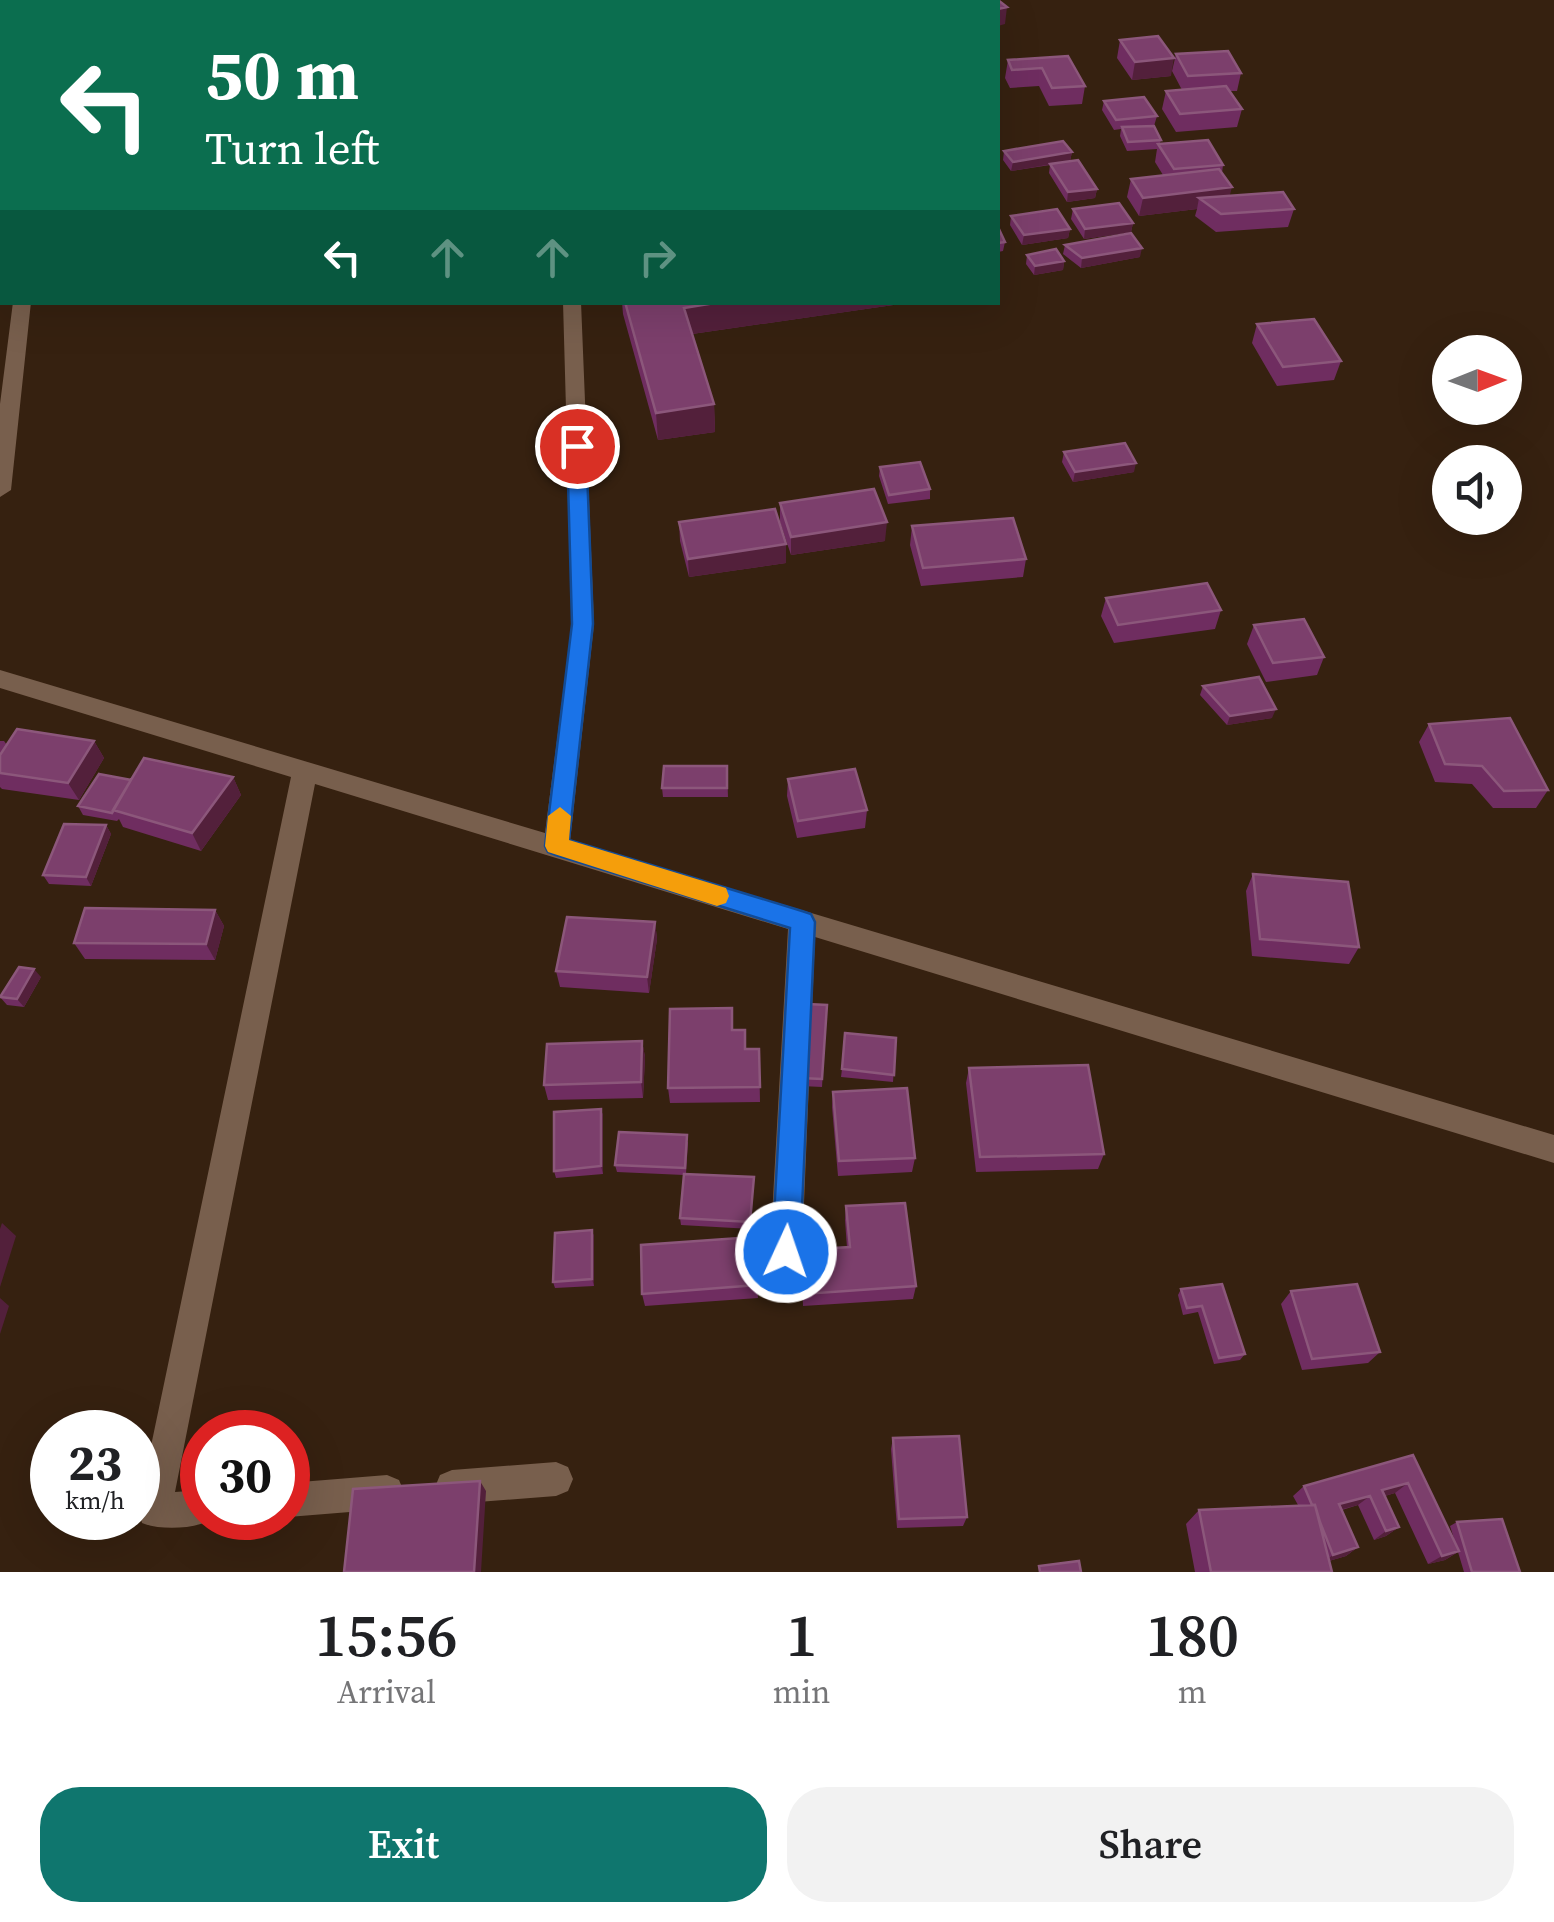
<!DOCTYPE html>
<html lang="en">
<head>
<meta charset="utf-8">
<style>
	:root { --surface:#fff; --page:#f2f2f2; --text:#202124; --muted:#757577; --accent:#0f766e }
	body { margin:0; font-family:"Source Serif 4",serif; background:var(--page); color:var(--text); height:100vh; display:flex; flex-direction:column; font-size:38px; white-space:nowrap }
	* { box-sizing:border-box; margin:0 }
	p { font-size:32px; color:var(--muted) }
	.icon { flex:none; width:55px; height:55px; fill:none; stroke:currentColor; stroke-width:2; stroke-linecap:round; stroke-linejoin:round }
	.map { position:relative; height:1572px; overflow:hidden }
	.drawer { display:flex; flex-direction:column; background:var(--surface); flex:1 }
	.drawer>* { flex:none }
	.hud { position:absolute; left:0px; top:0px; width:1000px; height:305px; box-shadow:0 10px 40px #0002; background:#0b6e4f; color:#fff; overflow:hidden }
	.needle { width:65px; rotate:89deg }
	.fabs { position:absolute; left:1432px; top:335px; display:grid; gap:20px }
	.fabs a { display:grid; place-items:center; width:90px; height:90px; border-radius:50%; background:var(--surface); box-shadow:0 10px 40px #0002; font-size:50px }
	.speed { position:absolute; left:30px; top:1410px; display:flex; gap:20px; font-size:50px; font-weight:700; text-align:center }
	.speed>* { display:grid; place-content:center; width:130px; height:130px; border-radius:50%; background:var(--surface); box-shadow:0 10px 40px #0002; line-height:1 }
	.speed small { font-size:25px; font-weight:400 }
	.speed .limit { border:15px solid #d22; background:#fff; color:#111 }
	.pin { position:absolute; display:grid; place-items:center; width:85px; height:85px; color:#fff; margin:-42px; border:5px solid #fff; border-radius:50%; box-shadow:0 2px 10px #0007 }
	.me { position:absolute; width:110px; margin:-55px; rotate:3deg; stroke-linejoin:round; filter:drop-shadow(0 0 8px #0008) }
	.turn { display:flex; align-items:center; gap:35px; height:210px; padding:0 40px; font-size:45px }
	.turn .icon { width:130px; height:130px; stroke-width:2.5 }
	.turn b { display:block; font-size:70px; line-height:85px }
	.lanes { display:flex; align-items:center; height:95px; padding:0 40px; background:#0003; justify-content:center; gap:50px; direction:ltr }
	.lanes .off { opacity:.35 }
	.eta { display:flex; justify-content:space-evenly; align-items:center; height:170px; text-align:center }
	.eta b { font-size:60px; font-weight:600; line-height:70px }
	.button { display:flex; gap:20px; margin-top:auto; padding:20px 40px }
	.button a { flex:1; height:115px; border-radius:40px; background:var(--accent); color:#fff; font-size:40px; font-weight:600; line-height:115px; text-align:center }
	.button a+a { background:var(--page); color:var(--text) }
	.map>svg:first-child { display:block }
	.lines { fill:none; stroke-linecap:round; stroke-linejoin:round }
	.minor { fill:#785f4d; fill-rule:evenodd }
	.wall { fill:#6f2d60 }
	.shaded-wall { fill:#53203b }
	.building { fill:#7c3f6c; stroke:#8c577b; stroke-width:2.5 }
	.route { fill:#1a73e8; stroke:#114b97; stroke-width:2.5 }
	.slow { fill:#f59e0b }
</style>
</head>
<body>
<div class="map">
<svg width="1554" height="1572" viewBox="0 0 1554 1572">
	<rect width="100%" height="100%" fill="#362110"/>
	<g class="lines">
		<!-- minor -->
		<path class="minor" d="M0 4H2V12H0Z
			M0 80H2V90H0Z
			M13 302H31L11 490 0 497V404Z
			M563 302H581L594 624 570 841 1554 1135V1163L815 937 802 1252 797 1263 786 1267 775 1263 770 1252 788 929 315 784 175 1492 202 1490V1518H215C197 1529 162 1531 142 1523L138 1508 291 777 0 688V670L545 833 572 624Z
			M556 1462 568 1467 573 1479 568 1491 556 1496 452 1504 440 1499 435 1487 440 1475 452 1470Z
			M387 1475 399 1480 404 1492 399 1504 387 1509 288 1517V1483Z"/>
	</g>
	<!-- wall -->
	<path class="wall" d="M1120 40 1171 76 1132 80 1117 58Z
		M1176 54 1241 73 1237 91H1230L1242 109 1237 127 1176 132 1162 109 1166 91 1182 90 1172 71Z
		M1068 56 1085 86 1082 104 1049 106 1039 86 1010 88 1005 78 1008 60Z
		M1104 101 1157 116 1154 126 1161 140 1160 143 1223 165 1222 173 1230 196 1294 209 1288 227 1216 232 1195 216 1197 209 1139 216 1127 197 1131 179 1163 175 1155 162 1157 149 1127 151 1120 136 1121 129 1114 130 1102 110Z
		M1004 151 1072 152 1070 161 1097 189 1095 198 1067 202 1049 173 1050 165 1011 171 1003 160Z
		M1073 209 1133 223 1131 232 1084 239 1071 219Z
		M1011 216 1070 229 1068 238 1022 245 1010 225Z
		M998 227 1005 242 1003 251 998 252Z
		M1065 245 1140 257 1081 268 1063 254Z
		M1027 255 1064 261 1063 270 1034 275 1026 264Z
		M622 302H914L692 334 714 404 715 432 658 440 623 314Z
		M1257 324 1341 361 1334 380 1277 386 1252 343Z
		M1064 452 1134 472 1073 482 1062 462Z
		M880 467 930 489V499L888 504 879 476Z
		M780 503 885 541 791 555 780 522Z
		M679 522 786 544V563L689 577 680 541Z
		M912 526 1026 559 1023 577 921 586 910 545Z
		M1106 598 1221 610 1215 629 1114 643 1101 616Z
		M1254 625 1324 657 1317 675 1266 682 1247 644Z
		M1203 686 1272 718 1227 725 1200 695Z
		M1429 724 1548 790 1536 808H1493L1472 784 1435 782 1419 742Z
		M0 741H4L7 745 94 741 104 758 79 800 2 789 0 787Z
		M727 766 728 797H663L662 788Z
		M233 777 241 795 201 851 123 827 119 819 117 821 83 815 78 806 131 780Z
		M788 779 867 810 865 828 797 838 787 796Z
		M106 825 111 834 91 886 49 884 43 875Z
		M1253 874 1359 947 1349 964 1252 956 1246 891Z
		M215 910 224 926 215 960 85 959 74 943Z
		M655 922 657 939 649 993 560 987 556 971Z
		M41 977 24 1007 7 1005 0 997Z
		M807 1004 827 1005 822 1087 801 1086Z
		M733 1030 745 1049H759L760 1102 670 1103 668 1088Z
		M896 1038 893 1082 841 1077 842 1069Z
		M642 1041 645 1057 643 1098 548 1100 544 1085Z
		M969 1068 1104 1154 1098 1169 976 1172 966 1083Z
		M833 1092 915 1158 912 1172 838 1176 832 1107Z
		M601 1109 603 1116V1174L556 1178 554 1171Z
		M688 1142 686 1174 754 1177 751 1229 681 1225 680 1218 684 1175 617 1172 615 1165Z
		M846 1206 916 1286 913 1299 803 1306 801 1250 847 1248 845 1220Z
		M592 1230 594 1237V1286L555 1288 553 1282Z
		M1222 1284 1245 1354 1240 1360 1214 1364 1198 1312 1183 1315 1178 1295 1181 1289Z
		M757 1285 758 1298 645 1306 642 1294Z
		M1291 1291 1380 1352 1368 1363 1302 1370 1281 1304Z
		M893 1438 967 1517 963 1526 897 1528 891 1449Z
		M1413 1455 1455 1542 1450 1526 1457 1522 1520 1572H1464L1458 1552 1445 1560 1428 1564 1395 1493 1385 1496 1399 1527 1386 1536 1374 1540 1358 1505 1342 1510 1358 1547 1346 1556 1329 1561 1332 1572H1195L1186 1524 1199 1510 1298 1505 1293 1496 1304 1486Z"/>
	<!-- shaded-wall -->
	<path class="shaded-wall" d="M1007 7 1005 24 998 26V9Z
		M1174 58 1171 76 1132 80 1135 62Z
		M1072 152 1070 161 1011 171 1013 162Z
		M1232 187 1227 206 1199 198 1197 209 1139 216 1143 198Z
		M1097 189 1095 198 1067 202 1068 192Z
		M1133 223 1131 232 1084 239 1085 229Z
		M1070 229 1068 238 1022 245 1024 235Z
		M1142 248 1140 257 1081 268 1082 258Z
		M1064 261 1063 270 1034 275 1035 266Z
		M721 302H914L685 335 684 308Z
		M714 404 715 432 658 440 656 413Z
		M1136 463 1134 472 1073 482 1075 472Z
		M887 522 885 541 791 555V537Z
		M786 544V563L689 577 688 559Z
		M1276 709 1272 718 1227 725 1230 716Z
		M94 741 104 758 79 800 68 783Z
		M233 777 241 795 201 851 192 833Z
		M106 825 111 834 91 886 86 877Z
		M215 910 224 926 215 960 206 944Z
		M655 922 657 939 649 993 647 977Z
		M34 969 41 977 24 1007 17 999Z
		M642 1041 645 1057 643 1098 641 1082Z
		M601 1109 603 1116V1174L601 1166Z
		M2 1223 16 1236 0 1287V1229Z
		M592 1230 594 1237V1286L592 1279Z
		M0 1298 9 1306 0 1334Z
		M480 1481 486 1491 481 1572H474Z
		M1408 1483 1395 1493 1370 1500 1382 1490Z
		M1370 1496 1358 1505 1328 1513 1339 1504Z
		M1399 1527 1386 1536 1374 1540 1386 1531Z
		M1358 1547 1346 1556 1322 1563 1333 1555Z
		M1459 1551 1445 1560 1428 1564 1442 1556Z"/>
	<!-- building -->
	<path class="building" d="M149 0H204V2H148Z
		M944 0H998L1007 7 998 9V2H948Z
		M1158 36 1174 58 1135 62 1120 40Z
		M1228 51 1241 73 1188 76 1176 54Z
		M1068 56 1085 86 1052 88 1042 68 1012 70 1008 60Z
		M1226 86 1242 109 1180 114 1166 91Z
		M1144 97 1157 116 1116 120 1104 101Z
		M1154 126 1161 140 1128 142 1122 127Z
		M1208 140 1223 165 1174 169 1158 144Z
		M1063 141 1072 152 1013 162 1004 151Z
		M1078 160 1097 189 1068 192 1050 164Z
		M1219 169 1232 187 1143 198 1131 179Z
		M1283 192 1294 209 1221 214 1199 198Z
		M1119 203 1133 223 1085 229 1073 209Z
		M1057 209 1070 229 1024 235 1011 216Z
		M998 227 1005 242 998 243Z
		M1131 233 1142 248 1082 258 1065 245Z
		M1056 249 1064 261 1035 266 1027 255Z
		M625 302H721L684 308 714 404 656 413Z
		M1314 319 1341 361 1283 367 1257 324Z
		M1125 443 1136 463 1075 472 1064 452Z
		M920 462 930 489 889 495 880 467Z
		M874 489 887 522 791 537 780 503Z
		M775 509 786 544 688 559 679 522Z
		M1013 518 1026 559 923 568 912 526Z
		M1207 583 1221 610 1118 625 1106 598Z
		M1304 619 1324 657 1273 663 1254 625Z
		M1259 677 1276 709 1230 716 1203 686Z
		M1510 718 1548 790 1504 791 1482 766 1445 764 1429 724Z
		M17 729 94 741 68 783 0 773V755Z
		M144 758 233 777 192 833 113 810Z
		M664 766H727V788H662Z
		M855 769 867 810 798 821 788 779Z
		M99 774 131 780 112 813 78 806Z
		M64 824 106 825 86 877 43 875Z
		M1253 874 1348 882 1359 947 1260 939Z
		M85 908 215 910 206 944 74 943Z
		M567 917 655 922 647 977 556 971Z
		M19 967 34 969 17 999 0 997Z
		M807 1004 827 1005 822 1079 801 1078Z
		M732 1008V1030H745V1049H759L760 1087 668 1088 670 1009Z
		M845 1033 896 1038 894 1075 842 1069Z
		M642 1041 641 1082 544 1085 547 1044Z
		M1088 1065 1104 1154 980 1157 969 1068Z
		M907 1088 915 1158 839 1161 833 1092Z
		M601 1109V1166L554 1171V1112Z
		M619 1132 687 1135 685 1168 615 1165Z
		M684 1174 754 1177 750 1222 680 1218Z
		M905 1203 916 1286 804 1294 801 1250 850 1247 846 1206Z
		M592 1230V1279L553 1282 555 1233Z
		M753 1237 757 1285 642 1294 641 1245Z
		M1222 1284 1245 1354 1219 1358 1202 1306 1187 1308 1181 1289Z
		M1357 1284 1380 1352 1312 1359 1291 1291Z
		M959 1436 967 1517 899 1519 893 1438Z
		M1413 1455 1459 1551 1442 1556 1408 1483 1382 1490 1399 1527 1386 1531 1370 1496 1339 1504 1358 1547 1333 1555 1320 1522 1315 1505H1312L1304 1486Z
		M480 1481 474 1572H344L353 1489Z
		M1315 1505 1332 1572H1211L1199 1510Z
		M1502 1519 1520 1572H1472L1457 1522Z
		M1079 1561 1081 1572H1040L1039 1566Z"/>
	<!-- route -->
	<path class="route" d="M577 439 586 446 593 624 569 840 802 911 811 914 815 922 800 1252 796 1262 786 1266 776 1262 772 1252 790 928 556 855 548 852 545 846 572 624 567 446Z"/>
	<!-- slow -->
	<path class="slow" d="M560 807 571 816 569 840 726 888 729 896 726 903 717 906 548 852 545 846 548 816Z"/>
</svg>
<div class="fabs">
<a><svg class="needle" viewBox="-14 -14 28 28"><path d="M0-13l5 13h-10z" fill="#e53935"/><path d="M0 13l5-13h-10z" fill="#757577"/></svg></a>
<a><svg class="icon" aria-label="sound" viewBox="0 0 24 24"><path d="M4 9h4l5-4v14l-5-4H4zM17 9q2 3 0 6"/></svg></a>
</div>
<div class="speed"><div>23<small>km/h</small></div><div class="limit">30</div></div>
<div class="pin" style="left:577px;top:446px;background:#d93025"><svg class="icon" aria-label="arrive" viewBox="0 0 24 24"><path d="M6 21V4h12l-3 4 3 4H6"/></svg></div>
<svg class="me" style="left:786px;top:1252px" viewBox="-20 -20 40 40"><circle r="17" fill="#1a73e8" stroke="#fff" stroke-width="3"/><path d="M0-11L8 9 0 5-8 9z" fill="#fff"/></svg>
<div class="hud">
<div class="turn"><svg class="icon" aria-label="left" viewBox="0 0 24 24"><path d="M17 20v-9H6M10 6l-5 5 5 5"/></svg><div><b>50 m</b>Turn left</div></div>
<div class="lanes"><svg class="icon" aria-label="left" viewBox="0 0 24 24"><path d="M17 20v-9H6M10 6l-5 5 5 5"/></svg><svg class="icon off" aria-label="ahead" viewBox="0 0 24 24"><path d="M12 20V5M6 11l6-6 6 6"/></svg><svg class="icon off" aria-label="ahead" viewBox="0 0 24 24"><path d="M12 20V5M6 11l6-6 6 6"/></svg><svg class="icon off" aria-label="right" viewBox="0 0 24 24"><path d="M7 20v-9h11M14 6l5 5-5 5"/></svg></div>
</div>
</div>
<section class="drawer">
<div class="eta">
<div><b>15:56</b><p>Arrival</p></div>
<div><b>1</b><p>min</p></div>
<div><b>180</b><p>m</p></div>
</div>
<div class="button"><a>Exit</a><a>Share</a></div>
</section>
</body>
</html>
